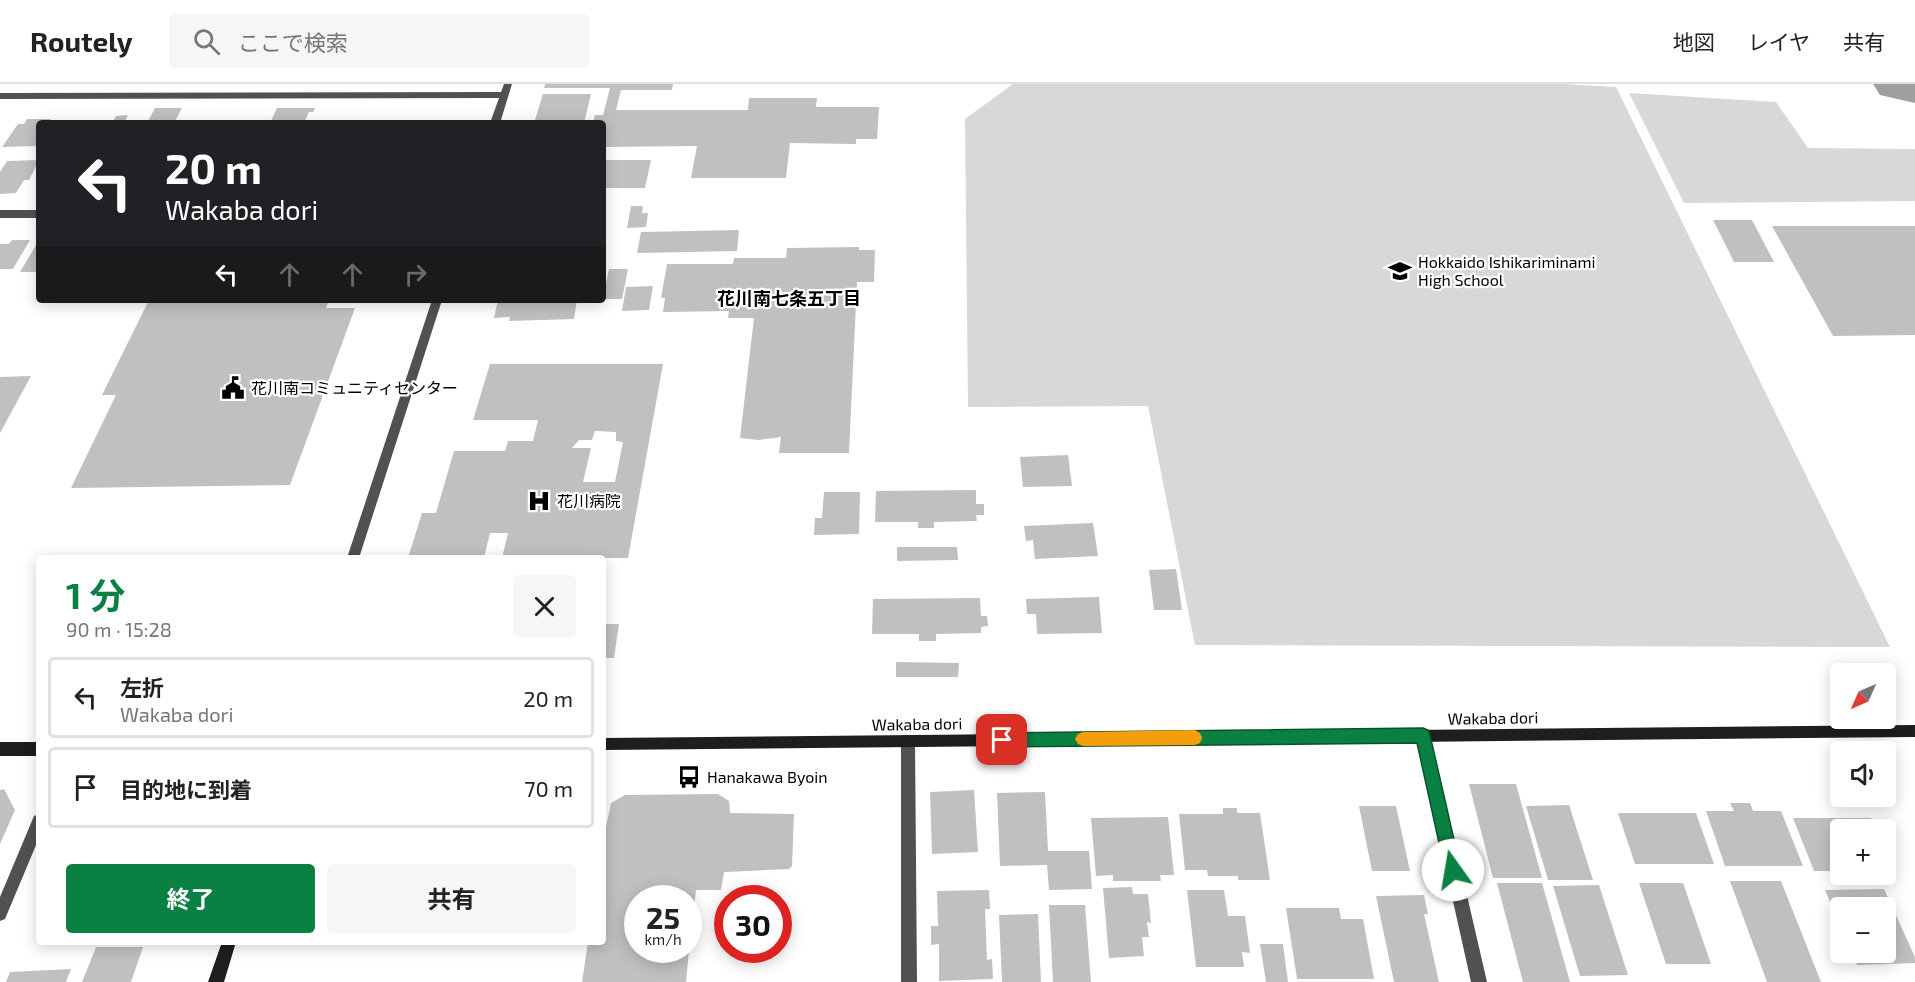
<!DOCTYPE html>
<html lang="ja">
<head>
<meta charset="utf-8">
<style>
	:root { --surface:#fff; --page:#f6f6f6; --text:#222; --muted:#767676; --line:#e0e0e0; --accent:#0b8043 }
	body { margin:0; font-family:"Exo 2","Noto Sans JP",sans-serif; background:var(--page); color:var(--text); height:100vh; display:flex; flex-direction:column; font-size:22px; white-space:nowrap }
	* { box-sizing:border-box; margin:0 }
	p { font-size:20px; color:var(--muted) }
	.icon { flex:none; width:33px; height:33px; fill:none; stroke:currentColor; stroke-width:2; stroke-linecap:round; stroke-linejoin:round }
	.map { position:relative; flex:1; overflow:hidden }
	.side { position:absolute; left:36px; top:471px; width:570px; height:390px; display:flex; flex-direction:column; background:var(--surface); border-radius:6px; box-shadow:0 3px 15px #0003 }
	.side>* { flex:none }
	.top-card { position:absolute; left:36px; top:36px; width:570px; height:183px; border-radius:6px; box-shadow:0 3px 15px #0003; background:#202124; color:#fff; overflow:hidden }
	.needle { width:39px; rotate:225deg }
	.buttons { position:absolute; left:1830px; top:579px; display:grid; gap:12px }
	.buttons a { display:grid; place-items:center; width:66px; height:66px; border-radius:6px; background:var(--surface); box-shadow:0 3px 15px #0003; font-size:30px }
	.speed { position:absolute; left:624px; top:801px; display:flex; gap:12px; font-size:30px; font-weight:700; text-align:center }
	.speed>* { display:grid; place-content:center; width:78px; height:78px; border-radius:50%; background:var(--surface); box-shadow:0 3px 15px #0003; line-height:1 }
	.speed small { font-size:15px; font-weight:400 }
	.speed .limit { border:9px solid #d22; background:#fff; color:#111 }
	.pin { position:absolute; display:grid; place-items:center; width:51px; height:51px; color:#fff; margin:-26px; border-radius:12px; box-shadow:0 3px 9px #0006 }
	.me { position:absolute; width:66px; margin:-33px; rotate:347deg; stroke-linejoin:round; filter:drop-shadow(0 0 4px #0008) }
	.turn { display:flex; align-items:center; gap:21px; height:126px; padding:0 30px; font-size:27px }
	.turn .icon { width:78px; height:78px; stroke-width:2.5 }
	.turn b { display:block; font-size:42px; line-height:51px }
	.lanes { display:flex; align-items:center; height:57px; padding:0 30px; background:#0003; justify-content:center; gap:30px; direction:ltr }
	.lanes .off { opacity:.35 }
	.round { display:grid; place-items:center; flex:none; width:63px; height:63px; border-radius:6px; background:var(--page) }
	.head { display:flex; align-items:center; justify-content:space-between; height:102px; padding:0 30px }
	h1 { font-size:36px; font-weight:700; line-height:45px; color:var(--accent) }
	.primary-button { display:flex; gap:12px; margin-top:auto; padding:12px 30px }
	.primary-button a { flex:1; height:69px; border-radius:6px; background:var(--accent); color:#fff; font-size:24px; font-weight:700; line-height:69px; text-align:center }
	.primary-button a+a { background:var(--page); color:var(--text) }
	ul { padding:0; list-style:none }
	li { display:flex; align-items:center; gap:18px; height:81px; margin:0 12px 9px; padding:0 18px; border:3px solid var(--line); border-radius:6px }
	li div { flex:1 }
	li b { display:block; font-size:22px }
	li em { font-style:normal }
	header { display:flex; align-items:center; gap:36px; box-sizing:border-box; height:84px; padding:0 30px; background:var(--surface); border-bottom:2px solid var(--line) }
	header strong { font-size:28px }
	nav { display:flex; gap:33px; margin-inline-start:auto; font-size:21px }
	.search { width:420px; height:54px; background:var(--page); display:flex; align-items:center; gap:15px; box-sizing:border-box; padding:0 21px; border-radius:6px; color:var(--muted); font-size:22px }
	.map>svg:first-child { display:block }
	.green { fill:#d8d8d8 }
	.lines { fill:none; stroke-linecap:round; stroke-linejoin:round }
	.river { fill:#9f9f9f; fill-rule:evenodd }
	.building { fill:#c0c0c0; fill-rule:evenodd }
	.street { fill:#515151; fill-rule:evenodd }
	.secondary { fill:#1e1e1e; fill-rule:evenodd }
	.route { fill:#0b8043; stroke:#07532c; stroke-width:1.5 }
	.slow { fill:#f59e0b }
	.labels { text-anchor:middle; stroke-width:4.5; stroke-linejoin:round; paint-order:stroke }
	.poi-label { font-size:16px; fill:#000; stroke:#fff; text-anchor:start }
	.street-label { font-size:16px; fill:#000; stroke:#fff }
	.neighbourhood-label { font-size:18px; font-weight:bold; fill:#000; stroke:#fff }
</style>
</head>
<body>
<header>
<strong>Routely</strong>
<div class="search"><svg class="icon" aria-label="search" viewBox="0 0 24 24"><circle cx="10" cy="10" r="6"/><path d="M15 15l6 6"/></svg>ここで検索</div>
<nav><a>地図</a><a>レイヤ</a><a>共有</a></nav>
</header>
<div class="map">
<svg width="1915" height="898" viewBox="0 0 1915 898">
	<rect width="100%" height="100%" fill="#fff"/>
	<!-- green -->
	<path class="green" d="M1013 0H1562L1616 3 1890 563 1195 561 1148 322 968 323 965 35Z
		M1629 9 1776 18 1808 64 1915 65V117L1684 119Z"/>
	<g class="lines">
		<!-- river -->
		<path class="river" d="M1873 0H1915V19L1880 11Z"/>
	</g>
	<!-- building -->
	<path class="building" d="M545 0H673L672 6H621L616 26H748L749 14H817L816 23H879L877 55H856V60L790 59 786 94H691L697 62 603 63V39H593L595 31H603L610 4H544Z
		M543 10H591L584 39H534Z
		M155 24H182L174 39H147Z
		M277 24H315L313 28H309L304 39H270Z
		M128 31 125 37H142L141 39H112L116 32Z
		M27 35H51L48 39H39V59L37 62 2 63 18 40H24Z
		M39 76 29 96H24L16 109 0 110V88L7 77Z
		M603 76H651L645 104H603Z
		M631 122H643L642 129H648L646 143 627 144Z
		M1713 136H1752L1774 178H1734Z
		M1772 142H1915V251L1833 252Z
		M739 146 737 167 637 169 641 148Z
		M12 156H30L13 185H0V160H9Z
		M36 161H39V188H20Z
		M859 163V166H875L874 198H857L849 369H779L781 353 759 356 740 354 754 234H728L729 227 663 228 665 214H661L667 180H733L734 174H786L787 164Z
		M609 185H628L622 215H603Z
		M653 202 649 226 622 227 626 203Z
		M149 216H329L326 224H355L290 401 71 404 116 311H102Z
		M498 216H577L574 235 509 237 510 233 494 234Z
		M490 280H663L628 474H502L508 449H490L484 474H408L422 429H436L454 367H505L508 357H533L538 336H473ZM595 347 616 348V357L623 358 615 398H583L591 364H572L579 356H592Z
		M31 292 0 349V293Z
		M1068 371 1072 402 1023 403 1020 373Z
		M976 406V420H984V431H976L977 437 934 438V444H918V438H875L876 407Z
		M824 408H860L859 450 814 451 815 434H822Z
		M1093 439 1098 472 1035 475 1033 456 1026 457 1024 442Z
		M897 463H957L958 476 897 477Z
		M1176 485 1182 526H1154L1149 486Z
		M1099 513 1102 549 1037 550 1036 530H1027L1026 515Z
		M980 514 981 532H987L988 542 981 543V549L936 550V557H919V550H872L873 515Z
		M603 540H619L614 574H603Z
		M896 578 959 579 958 593H896Z
		M1469 700H1516L1542 794H1493Z
		M4 705 15 726 0 760V706Z
		M974 706 978 768 932 770 930 708Z
		M1045 708 1048 767H1089L1092 805 1049 806 1047 781 1000 782 997 709Z
		M718 710 729 717 730 729 794 730 792 782 789 785 724 788 721 806H696L690 860 688 814H638V866H689L686 898H582L588 858H603V757L611 719 625 711Z
		M1730 719H1750L1753 727H1781L1803 782H1725L1706 727H1734Z
		M1569 721 1593 796H1548L1526 722Z
		M1359 722H1396L1410 787H1372Z
		M1223 724H1237V729H1260L1270 796H1238V792H1208L1207 786H1185L1179 730H1223Z
		M1618 729H1696L1714 780H1635Z
		M1168 733 1174 791H1160L1161 797H1113V791L1096 792 1091 734Z
		M1793 734H1871L1876 746H1840V787H1814Z
		M1886 767 1894 786H1886Z
		M1730 797H1781L1821 898H1767Z
		M1497 799H1542L1570 898H1523Z
		M1639 799H1683L1711 880H1666Z
		M1599 801 1628 891 1580 892 1553 802Z
		M1132 803 1133 810H1148L1151 839 1147 838 1149 853H1142L1144 872 1109 874 1103 804Z
		M1884 805 1915 873V879L1857 881 1852 868H1886V824H1840V842L1825 806Z
		M989 806 990 825H985L987 876 992 875 993 895 939 897V860L931 861V842H938L937 807Z
		M1187 806H1224L1228 832H1245L1250 869 1242 868 1244 883H1196Z
		M1424 811 1428 830H1424L1439 898H1394L1376 812Z
		M1049 821H1085L1091 898H1053Z
		M1286 824H1339L1341 835H1363L1374 895H1297Z
		M1038 830 1041 898H1002L999 831Z
		M1260 860H1283L1288 898H1266Z
		M96 863H143L131 898H82Z
		M71 885 66 898H6L10 888Z"/>
	<g class="lines">
		<!-- street -->
		<path class="street" d="M504 0H512L500 39H490L499 14 0 15V9L501 8Z
			M0 126H39V134H0Z
			M432 216H442L359 474H347Z
			M1423 645 1428 646 1430 651 1487 898H1471L1416 651 1418 646Z
			M908 651 913 652 915 657 917 898H901V657L903 652Z
			M39 730V754L5 835 0 837V813L34 732Z"/>
		<!-- secondary -->
		<path class="secondary" d="M1915 641V653L603 666V654Z
			M0 658H39V672H0Z
			M222 858H236L224 898H208Z"/>
	</g>
	<!-- route -->
	<path class="route" d="M1423 644 1428 646 1430 651 1461 786 1459 792 1453 794 1448 792 1445 786 1417 659 1002 663 996 661 994 656 996 651 1002 649Z"/>
	<!-- slow -->
	<path class="slow" d="M1195 646 1200 649 1202 654 1200 659 1195 661 1083 662 1078 660 1075 655 1078 650 1083 648Z"/>
	<!-- icons -->
	<defs>
		<g id="school-bare" transform="scale(1.8)"><path d="M0-5L7-2L0 1L-7-2ZM-4 1L0 2.5L4 1V4Q0 6-4 4Z" fill="#000" stroke="#fff" stroke-width="2.5" paint-order="stroke"/></g>
		<g id="civic-bare" transform="scale(1.8)"><path d="M-.6-6.5H3V-4.5H.6V-3L4-1V1h2V6H-6V1h2V-1L-.6-3ZM-1.2 2.5V6h2.4V2.5Z" fill="#000" stroke="#fff" stroke-width="2.5" paint-order="stroke"/></g>
		<g id="hospital-bare" transform="scale(1.8)"><path d="M-5-5h3v3.5h4V-5h3V5h-3V1.5h-4V5h-3Z" fill="#000" stroke="#fff" stroke-width="2.5" paint-order="stroke"/></g>
		<g id="bus-bare" transform="scale(1.8)"><path d="M-5-6H5V4H4V6H2V4H-2V6H-4V4H-5ZM-3.5-4V0h7V-4ZM-3.5 1.2v1.5H-2V1.2ZM2 1.2v1.5H3.5V1.2Z" fill="#000" stroke="#fff" stroke-width="2.5" paint-order="stroke"/></g>
	</defs>
	<g fill-rule="evenodd">
		<use href="#school-bare" x="1400" y="187"/>
		<use href="#civic-bare" x="233" y="304"/>
		<use href="#hospital-bare" x="539" y="417"/>
		<use href="#bus-bare" x="689" y="693"/>
	</g>
	<g class="labels">
		<!-- poi labels -->
		<g class="poi-label">
			<text x="1418" y="184">Hokkaido Ishikariminami<tspan x="1418" dy="18">High School</tspan></text>
			<text x="251" y="310">花川南コミュニティセンター</text>
			<text x="557" y="423">花川病院</text>
			<text x="707" y="699">Hanakawa Byoin</text>
		</g>
		<!-- street labels -->
		<g class="street-label">
			<text transform="translate(1493 634) rotate(-1)" y="6">Wakaba dori</text>
			<text transform="translate(917 640) rotate(-1)" y="6">Wakaba dori</text>
		</g>
		<!-- neighbourhood labels -->
		<g class="neighbourhood-label">
			<text x="789" y="221">花川南七条五丁目</text>
		</g>
	</g>
</svg>
<div class="buttons">
<a><svg class="needle" viewBox="-14 -14 28 28"><path d="M0-13l5 13h-10z" fill="#e53935"/><path d="M0 13l5-13h-10z" fill="#767676"/></svg></a>
<a><svg class="icon" aria-label="sound" viewBox="0 0 24 24"><path d="M4 9h4l5-4v14l-5-4H4zM17 9q2 3 0 6"/></svg></a>
<a>+</a>
<a>−</a>
</div>
<div class="speed"><div>25<small>km/h</small></div><div class="limit">30</div></div>
<div class="pin" style="left:1002px;top:656px;background:#d93025"><svg class="icon" aria-label="arrive" viewBox="0 0 24 24"><path d="M6 21V4h12l-3 4 3 4H6"/></svg></div>
<svg class="me" style="left:1453px;top:786px" viewBox="-20 -20 40 40"><circle r="19" fill="#fff"/><path d="M0-13L10 11 0 6-10 11z" fill="#0b8043"/></svg>
<div class="top-card">
<div class="turn"><svg class="icon" aria-label="left" viewBox="0 0 24 24"><path d="M17 20v-9H6M10 6l-5 5 5 5"/></svg><div><b>20 m</b>Wakaba dori</div></div>
<div class="lanes"><svg class="icon" aria-label="left" viewBox="0 0 24 24"><path d="M17 20v-9H6M10 6l-5 5 5 5"/></svg><svg class="icon off" aria-label="ahead" viewBox="0 0 24 24"><path d="M12 20V5M6 11l6-6 6 6"/></svg><svg class="icon off" aria-label="ahead" viewBox="0 0 24 24"><path d="M12 20V5M6 11l6-6 6 6"/></svg><svg class="icon off" aria-label="right" viewBox="0 0 24 24"><path d="M7 20v-9h11M14 6l5 5-5 5"/></svg></div>
</div>
<section class="side">
<div class="head"><div><h1>1 分</h1><p>90 m · 15:28</p></div><a class="round"><svg class="icon" aria-label="close" viewBox="0 0 24 24"><path d="M6 6l12 12M18 6L6 18"/></svg></a></div>
<ul>
<li><svg class="icon" aria-label="left" viewBox="0 0 24 24"><path d="M17 20v-9H6M10 6l-5 5 5 5"/></svg><div><b>左折</b><p>Wakaba dori</p></div><em>20 m</em></li>
<li><svg class="icon" aria-label="arrive" viewBox="0 0 24 24"><path d="M6 21V4h12l-3 4 3 4H6"/></svg><div><b>目的地に到着</b></div><em>70 m</em></li>
</ul>
<div class="primary-button"><a>終了</a><a>共有</a></div>
</section>
</div>
</body>
</html>
